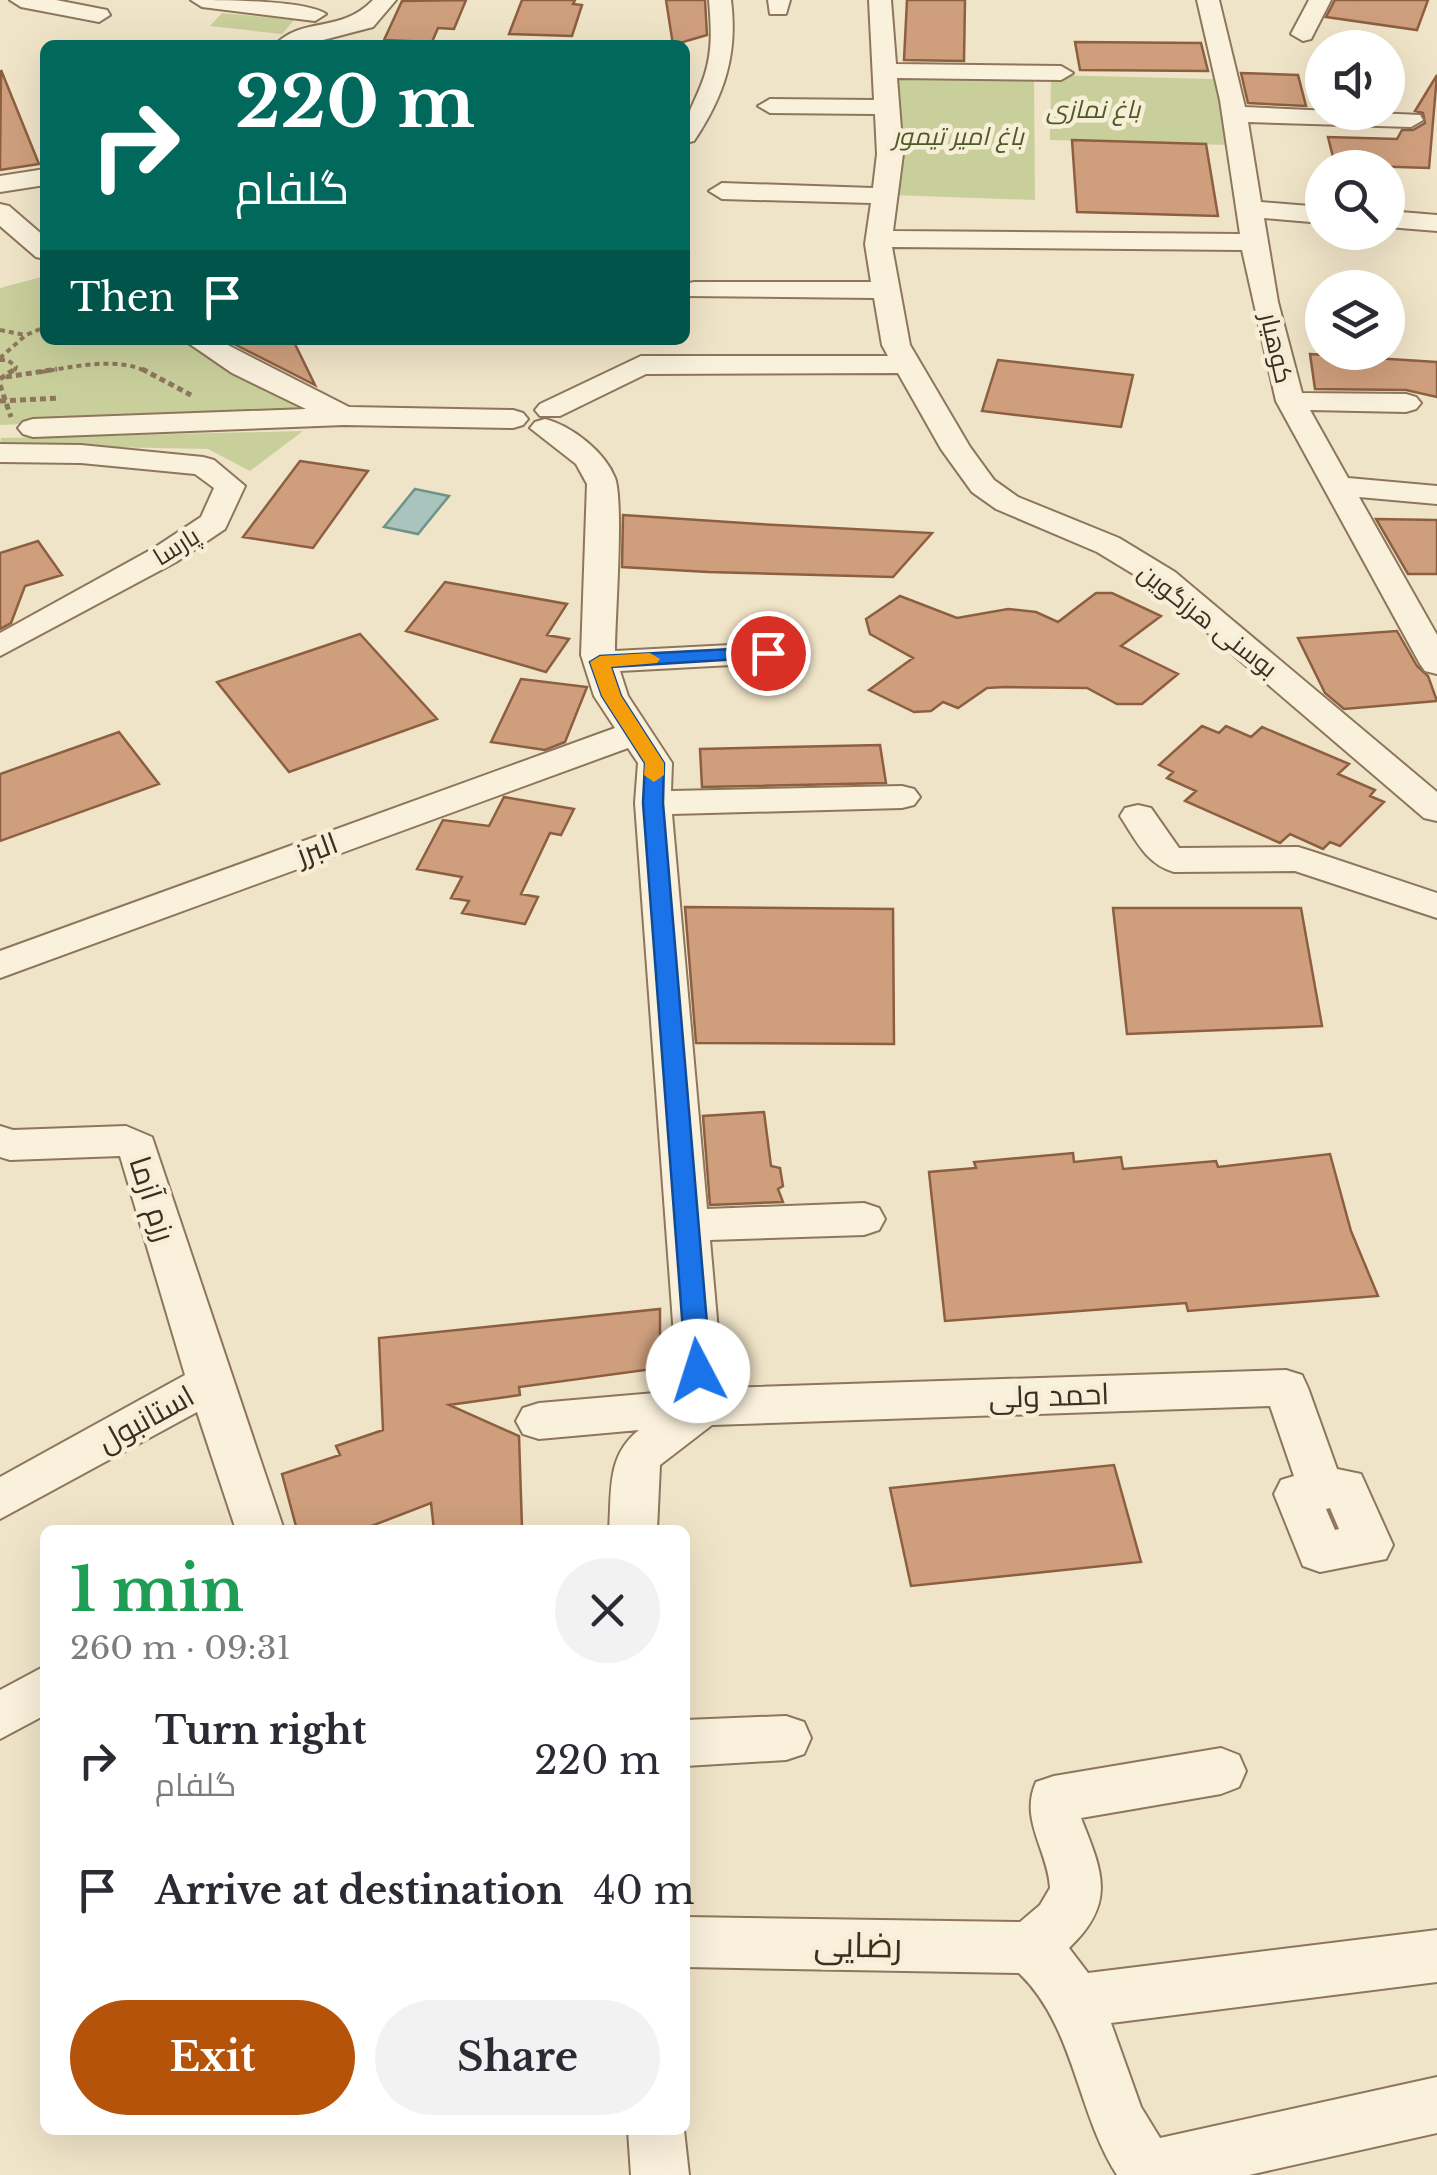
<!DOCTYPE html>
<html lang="en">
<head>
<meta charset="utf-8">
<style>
	:root { --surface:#fff; --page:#f2f2f3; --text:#2b2b33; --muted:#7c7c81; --accent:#b45309 }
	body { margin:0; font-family:"Libre Baskerville",Cairo,serif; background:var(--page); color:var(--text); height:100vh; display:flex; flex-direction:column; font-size:38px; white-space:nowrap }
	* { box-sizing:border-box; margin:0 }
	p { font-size:32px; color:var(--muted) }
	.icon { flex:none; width:55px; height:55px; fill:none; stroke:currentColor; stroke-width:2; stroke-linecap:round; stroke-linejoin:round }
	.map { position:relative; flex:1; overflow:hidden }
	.details { position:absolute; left:40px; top:1525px; width:650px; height:610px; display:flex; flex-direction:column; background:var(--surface); border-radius:15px; box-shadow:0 10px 40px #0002 }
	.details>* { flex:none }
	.banner { position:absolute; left:40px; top:40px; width:650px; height:305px; border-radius:15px; box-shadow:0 10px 40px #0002; background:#00695c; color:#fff; overflow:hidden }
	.fabs { position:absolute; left:1305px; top:30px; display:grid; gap:20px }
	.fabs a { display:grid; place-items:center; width:100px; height:100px; border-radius:50%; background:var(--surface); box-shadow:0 10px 40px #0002; font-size:50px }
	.pin { position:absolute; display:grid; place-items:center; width:85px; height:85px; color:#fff; margin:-42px; border:5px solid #fff; border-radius:50%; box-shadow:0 2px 10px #0007 }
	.me { position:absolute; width:110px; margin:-55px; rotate:355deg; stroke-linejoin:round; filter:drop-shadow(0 0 8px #0008) }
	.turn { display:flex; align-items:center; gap:35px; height:210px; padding:0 30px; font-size:45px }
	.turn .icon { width:130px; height:130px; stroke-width:2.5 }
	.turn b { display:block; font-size:70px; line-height:85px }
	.then { display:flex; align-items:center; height:95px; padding:0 30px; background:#0003; gap:20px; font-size:38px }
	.round { display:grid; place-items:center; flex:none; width:105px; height:105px; border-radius:52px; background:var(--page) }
	.head { display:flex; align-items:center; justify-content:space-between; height:170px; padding:0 30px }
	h1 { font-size:60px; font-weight:800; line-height:75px; color:#1e9e55 }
	.primary-button { display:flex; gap:20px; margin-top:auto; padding:20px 30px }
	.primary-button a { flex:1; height:115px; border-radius:60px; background:var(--accent); color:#fff; font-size:40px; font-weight:800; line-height:115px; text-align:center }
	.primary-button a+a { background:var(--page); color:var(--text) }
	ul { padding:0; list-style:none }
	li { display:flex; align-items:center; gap:30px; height:130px; padding:0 30px }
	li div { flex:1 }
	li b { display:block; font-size:38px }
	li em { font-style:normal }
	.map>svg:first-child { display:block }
	.green { fill:#c9cf9b }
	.water { fill:#a9c4bc; stroke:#6f938a; stroke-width:2.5 }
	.building { fill:#cf9f7d; stroke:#8d5f41; stroke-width:2.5 }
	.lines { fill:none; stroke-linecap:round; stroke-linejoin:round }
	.minor-casing { stroke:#8d765c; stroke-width:4 }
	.path-far1 { stroke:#8d765c; stroke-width:4; stroke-dasharray:5 4; stroke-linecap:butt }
	.path { stroke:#8d765c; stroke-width:5; stroke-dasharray:6 4; stroke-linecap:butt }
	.minor { fill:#faf1dc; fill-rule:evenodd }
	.route { fill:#1a73e8; stroke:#114b97; stroke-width:2.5 }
	.slow { fill:#f59e0b }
	.labels { text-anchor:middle; stroke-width:9; stroke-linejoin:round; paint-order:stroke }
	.far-park-label { font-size:25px; font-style:italic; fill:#4d5a26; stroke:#f7eed8 }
	.far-street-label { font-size:25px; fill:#3d2e20; stroke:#f7eed8 }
	.street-label { font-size:30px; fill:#3d2e20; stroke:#f7eed8 }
	.near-street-label { font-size:35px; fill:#3d2e20; stroke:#f7eed8 }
</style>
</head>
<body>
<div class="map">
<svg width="1437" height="2175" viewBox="0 0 1437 2175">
	<rect width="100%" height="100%" fill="#f0e4c8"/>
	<!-- green -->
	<path class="green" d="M222 13 294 20 282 34 210 26Z
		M893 74 1034 76 1035 200 892 195Z
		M1051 75 1215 79 1228 145 1050 140Z
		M45 276V340H186L317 410 0 425V288Z
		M303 431 250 471 208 449 0 445 1 438Z"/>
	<!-- water -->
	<path class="water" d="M415 489 449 496 418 534 384 527Z"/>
	<!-- building -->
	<path class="building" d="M466 0 454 29 438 28 432 42 384 40 402 1Z
		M522 0H575L573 4 582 5 572 36 509 34Z
		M666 0H705L707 35 673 45Z
		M907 0H965L964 61 904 60Z
		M1335 0H1428L1417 30 1326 17Z
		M1075 42 1201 43 1208 71 1080 70Z
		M1 70 39 164 0 170Z
		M1241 73 1298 75 1306 106 1248 103Z
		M1437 75 1429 168 1335 165 1328 137 1397 139 1402 130H1413L1425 123 1423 113 1415 111Z
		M1072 140 1206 144 1218 216 1077 212Z
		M226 340H293L315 385Z
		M1310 354 1437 362V397L1406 390 1315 389Z
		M998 360 1133 375 1121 427 982 411Z
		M300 461 368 471 313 548 243 537Z
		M623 515 759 524 932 533 893 577 708 572 622 567Z
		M1376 519 1437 520V574H1408Z
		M38 541 62 575 25 586 11 623 0 629V553Z
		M445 582 567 604 547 635 569 639 546 672 406 631Z
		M1096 593H1112L1161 616 1121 646 1178 674 1142 704H1117L1087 688 1005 687 987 688 958 708 943 702 931 711 914 712 869 690 913 658 870 634 866 619 900 596 957 618 1008 609 1036 612 1058 622Z
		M1397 631 1417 666 1428 676 1437 701 1344 709 1325 693 1298 638Z
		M360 634 437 719 289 772 217 682Z
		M521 679 587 687 565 742 545 750 491 742Z
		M1202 726 1219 733 1226 726 1251 737 1262 727 1349 764 1338 774 1375 790 1370 796 1384 802 1340 846 1330 842 1323 849 1290 834 1280 843 1185 801 1196 791 1167 778 1173 772 1159 765Z
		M119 732 159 784 0 841V774Z
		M880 745 886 783 702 787 700 749Z
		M504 797 574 809 561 835 550 833 521 894 538 897 525 924 462 913 469 901 451 898 462 877 417 869 443 820 489 826Z
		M685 907 893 909 894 1044 696 1043Z
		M1113 908H1301L1322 1026 1127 1034Z
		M764 1112 771 1166 780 1168 783 1186 778 1189 783 1202 710 1205 703 1116Z
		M1073 1153 1074 1162 1121 1157 1123 1169 1216 1161 1218 1167 1330 1154 1351 1231 1378 1296 1188 1311 1186 1303 945 1321 929 1172 976 1168 974 1162Z
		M660 1309V1368L519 1387 520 1395 449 1405 519 1436 522 1527 434 1530 431 1503 361 1530H297L282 1474 340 1455 336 1446 383 1430 379 1338Z
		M1114 1465 1141 1562 911 1586 890 1488Z"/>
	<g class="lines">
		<!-- minor casing -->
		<g class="minor-casing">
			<path id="minor" d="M10 0H56L107 10 110 15 99 22 21 7Z
				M191 0C220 0 306 0 326 14L315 21 202 7Z
				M373 0H396L373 27 304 45H275C302 16 341 34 373 0Z
				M709 0H731C738 55 724 96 694 141L685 143C685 110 696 103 705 74 713 49 711 25 709 0Z
				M768 0H790L786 14H770Z
				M869 0H891L896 64 1061 66 1073 73 1061 80 897 78 903 154 893 231 1240 234 1220 100 1197 0H1219L1245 107 1420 115 1423 120 1411 127 1248 122 1261 202 1322 207V223L1264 218 1278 302 1302 393 1406 394 1416 397 1421 403 1416 409 1406 412 1310 410 1348 478 1437 486V504L1359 497 1437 635V674L1425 671 1420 664 1276 401 1242 250 892 247 910 345 970 447 994 480 1018 497 1119 538 1175 572 1437 792V821L1424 818 1153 586 1097 552 996 509 972 492 941 449 898 373 646 374 560 416H540L535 410 540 404 641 356H888L882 345 874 298 685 296V284L694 282H871L865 244 871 203 722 199 709 191 722 183 873 188 877 154 875 114 770 113 758 106 770 99 874 100Z
				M1309 0H1331L1311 39 1303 41 1291 34Z
				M45 169V185L0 192V176Z
				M0 204 9 206 45 237V259L36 257 0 226Z
				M1388 211 1437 215V231L1388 227Z
				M184 340H218L349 407 513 410 523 413 528 419 523 425 513 428 344 425 33 437 23 434 18 428 23 422 33 419 306 409 232 373Z
				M545 419C572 426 605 452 615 478 624 502 615 618 615 651L768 643 780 646 785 653 780 660 768 663 620 671 628 696 672 763 671 791 902 786 914 789 920 797 914 805 902 808 672 814 707 1209 864 1203 879 1208 885 1219 879 1230 864 1235 710 1240 723 1388 1286 1370 1302 1375 1308 1388 1337 1469 1361 1474 1393 1545 1386 1559 1320 1572 1303 1566 1274 1494 1281 1480 1294 1476 1270 1406 712 1425 660 1465 657 1530H609C612 1491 606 1456 639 1430L539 1439 523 1434 516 1421 523 1408 539 1403 678 1391 635 803 638 763 628 748 0 978V951L615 728 594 696 581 655 587 484 576 464 530 428 535 422ZM1330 1508 1339 1529 1335 1530 1326 1509Z
				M0 444 81 445 203 457 214 460 245 486 225 529 176 562 0 656V633L154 548 201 517 214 488 195 474 81 463 0 462Z
				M1138 805 1151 808 1179 848 1298 847 1311 851 1437 893V918L1295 871 1174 872C1146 864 1136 840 1120 816L1125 808Z
				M0 1126 13 1130 126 1126 152 1137 284 1530H236L197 1412 0 1519V1477L185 1375 120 1156 10 1160 0 1157Z
				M45 1666V1715L0 1739V1690Z
				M786 1716 804 1722 811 1738 804 1754 786 1760 685 1766V1720Z
				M1221 1748 1239 1755 1246 1771 1239 1787 1221 1794 1081 1818C1102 1871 1117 1903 1069 1948L1088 1973 1437 1930V1982L1111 2023 1141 2107 1160 2138 1437 2077V2133L1249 2175H1117C1076 2111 1075 2027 1019 1973L685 1967V1917L1020 1922 1040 1905 1050 1888C1048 1850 1019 1820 1036 1782L1054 1776Z
				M628 2130H684L689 2175H631Z"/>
		</g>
		<!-- path-far1 -->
		<path class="path-far1" d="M0 330 25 335
			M0 358 26 335 45 327
			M0 360H8L16 367 14 372
			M41 372C72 367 118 356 147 372"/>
		<!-- path -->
		<path class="path" d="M142 369 191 395
			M6 377 57 369
			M0 379 15 369
			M0 385 11 417
			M0 401 60 398"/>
		<!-- minor -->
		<use href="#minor" class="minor"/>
	</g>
	<!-- route -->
	<path class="route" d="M768 647 774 649V657L611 667 621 696 664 763 663 803 711 1371 707 1378H690L686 1371 643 803 645 763 602 696 590 662 600 656Z"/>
	<!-- slow -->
	<path class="slow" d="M650 653 660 659 657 663 611 667 621 696 664 763V775L654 782 644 775 645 763 602 696 590 662 600 656Z"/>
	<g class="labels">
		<!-- far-park labels -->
		<g class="far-park-label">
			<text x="1093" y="118">باغ نمازی</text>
			<text x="958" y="145">باغ امیر تیمور</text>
		</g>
		<!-- far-street labels -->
		<g class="far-street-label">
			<text transform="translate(1277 348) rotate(77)" y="9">کوهیار</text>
			<text transform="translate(176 546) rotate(-32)" y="9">پارسا</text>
			<text transform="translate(1208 620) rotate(38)" y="9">بوسنی هرزگوین</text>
		</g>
		<!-- street labels -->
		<g class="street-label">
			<text transform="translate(317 849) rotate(-20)" y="10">البرز</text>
			<text transform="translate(152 1199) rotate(72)" y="10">رزم آزما</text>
			<text transform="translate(1049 1396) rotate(-2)" y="10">احمد ولی</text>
			<text transform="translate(146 1419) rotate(-29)" y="10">استانبول</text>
		</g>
		<!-- near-street labels -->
		<g class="near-street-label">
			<text transform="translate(858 1945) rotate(1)" y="12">رضایی</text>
		</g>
	</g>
</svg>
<div class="fabs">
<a><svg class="icon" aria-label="sound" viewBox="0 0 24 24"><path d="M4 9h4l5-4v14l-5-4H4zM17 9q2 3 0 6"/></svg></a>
<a><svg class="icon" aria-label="search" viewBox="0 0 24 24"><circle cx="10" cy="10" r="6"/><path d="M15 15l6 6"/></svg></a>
<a><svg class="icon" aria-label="layers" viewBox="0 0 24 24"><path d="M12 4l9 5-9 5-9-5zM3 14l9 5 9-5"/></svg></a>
</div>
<div class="pin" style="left:768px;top:653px;background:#d93025"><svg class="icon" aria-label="arrive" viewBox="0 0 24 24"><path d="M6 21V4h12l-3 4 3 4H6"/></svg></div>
<svg class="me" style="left:698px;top:1371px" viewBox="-20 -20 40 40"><circle r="19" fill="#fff"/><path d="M0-13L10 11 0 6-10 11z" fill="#1a73e8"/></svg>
<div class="banner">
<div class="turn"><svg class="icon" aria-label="right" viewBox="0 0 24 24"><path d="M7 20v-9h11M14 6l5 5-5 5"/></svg><div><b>220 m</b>گلفام</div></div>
<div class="then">Then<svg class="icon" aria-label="arrive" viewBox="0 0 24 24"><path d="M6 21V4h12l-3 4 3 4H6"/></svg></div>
</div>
<section class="details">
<div class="head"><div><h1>1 min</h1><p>260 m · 09:31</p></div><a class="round"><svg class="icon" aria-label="close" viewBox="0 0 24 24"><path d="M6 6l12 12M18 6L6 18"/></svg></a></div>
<ul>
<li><svg class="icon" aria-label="right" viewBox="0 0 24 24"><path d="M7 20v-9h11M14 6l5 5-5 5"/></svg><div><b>Turn right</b><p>گلفام</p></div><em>220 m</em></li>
<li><svg class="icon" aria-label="arrive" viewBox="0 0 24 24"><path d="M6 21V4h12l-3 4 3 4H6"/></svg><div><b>Arrive at destination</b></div><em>40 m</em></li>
</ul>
<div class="primary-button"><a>Exit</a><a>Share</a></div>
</section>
</div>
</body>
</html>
